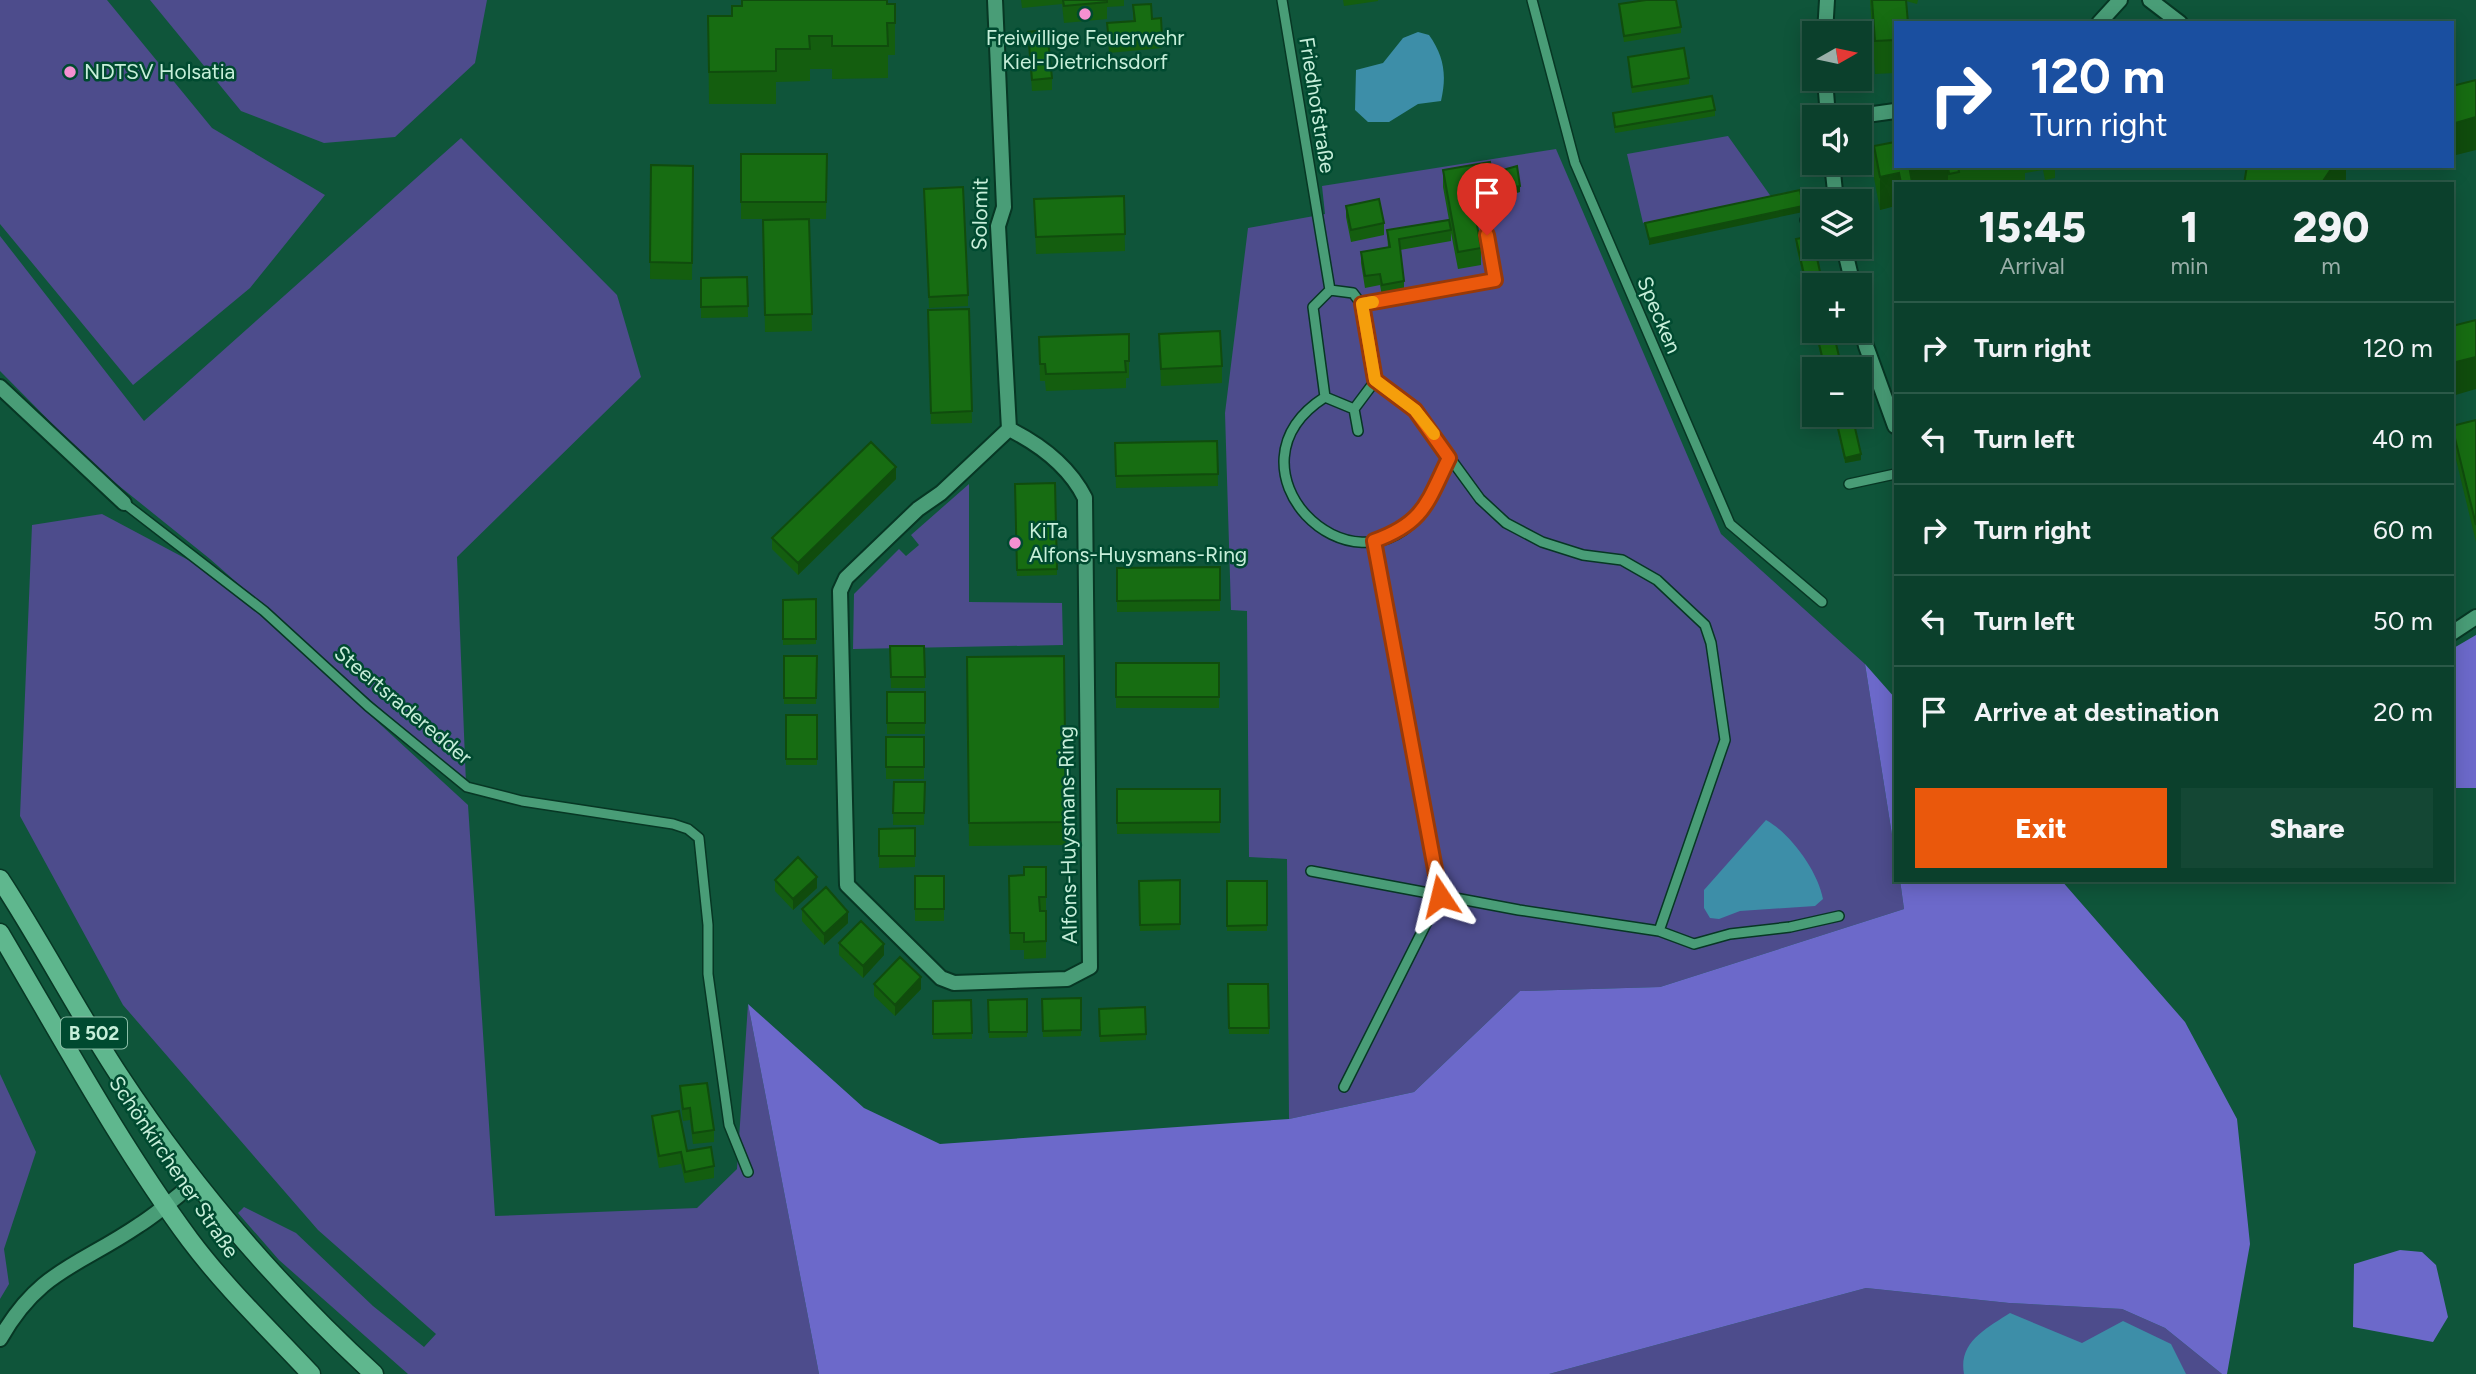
<!DOCTYPE html>
<html lang="en">
<head>
<meta charset="utf-8">
<style>
	:root { --surface:#0b402c; --page:#144734; --text:#f1f3f6; --muted:#9aafa9; --line:#2b5948; --accent:#ea580c }
	body { margin:0; font-family:Figtree,sans-serif; background:var(--page); color:var(--text); height:100vh; display:flex; flex-direction:column; font-size:26px; white-space:nowrap }
	* { box-sizing:border-box; margin:0 }
	p { font-size:23px; color:var(--muted) }
	.icon { flex:none; width:38px; height:38px; fill:none; stroke:currentColor; stroke-width:2; stroke-linecap:round; stroke-linejoin:round }
	.map { position:relative; flex:1; overflow:hidden }
	.sheet { position:absolute; left:1894px; top:182px; width:560px; height:700px; display:flex; flex-direction:column; background:var(--surface); border-radius:0px; box-shadow:0 4px 18px #0003,0 0 0 2px var(--line) }
	.sheet>* { flex:none }
	.guide { position:absolute; left:1894px; top:21px; width:560px; height:147px; border-radius:0px; box-shadow:0 4px 18px #0003,0 0 0 2px var(--line); background:#1a4fa0; color:#fff; overflow:hidden }
	.needle { width:46px; rotate:81deg }
	.buttons { position:absolute; left:1802px; top:21px; display:grid; gap:14px }
	.buttons a { display:grid; place-items:center; width:70px; height:70px; border-radius:0px; background:var(--surface); box-shadow:0 4px 18px #0003,0 0 0 2px var(--line); font-size:35px }
	.pin { position:absolute; display:grid; place-items:center; width:60px; height:60px; color:#fff; margin:-72px -30px; border-radius:50% 50% 50% 0; rotate:-45deg; box-shadow:0 0 7px #0007 }
	.pin .icon { rotate:45deg }
	.me { position:absolute; width:77px; margin:-38px; rotate:350deg; stroke-linejoin:round; filter:drop-shadow(0 0 5px #0008) }
	.turn { display:flex; align-items:center; gap:24px; height:147px; padding:0 21px; font-size:32px }
	.turn .icon { width:91px; height:91px; stroke-width:2.5 }
	.turn b { display:block; font-size:49px; line-height:60px }
	.eta { display:flex; justify-content:space-evenly; align-items:center; height:119px; text-align:center }
	.eta b { font-size:42px; font-weight:800; line-height:49px }
	.button { display:flex; gap:14px; margin-top:auto; padding:14px 21px }
	.button a { flex:1; height:80px; border-radius:0px; background:var(--accent); color:#fff; font-size:28px; font-weight:800; line-height:80px; text-align:center }
	.button a+a { background:var(--page); color:var(--text) }
	ul { padding:0; list-style:none }
	li { display:flex; align-items:center; gap:21px; height:91px; padding:0 21px; border-top:2px solid var(--line) }
	li div { flex:1 }
	li b { display:block; font-size:26px }
	li em { font-style:normal }
	.map>svg:first-child { display:block }
	.green { fill:#4d4c8c }
	.forest { fill:#6c69ca }
	.water { fill:#3d8ea8 }
	.lines { fill:none; stroke-linecap:round; stroke-linejoin:round }
	.lane-casing { stroke:#073724; stroke-width:12 }
	.street-casing { stroke:#073724; stroke-width:18 }
	.primary-casing { stroke:#073724; stroke-width:21 }
	.lane { stroke:#499d77; stroke-width:9 }
	.street { stroke:#499d77; stroke-width:14 }
	.primary { stroke:#5fb78e; stroke-width:18 }
	.wall { fill:#145e0f }
	.shaded-wall { fill:#104c0d }
	.building { fill:#176d12; stroke:#104c0d; stroke-width:2 }
	.route-casing { stroke:#983908; stroke-width:18 }
	.route { stroke:#ea580c; stroke-width:12 }
	.slow { stroke:#f59e0b; stroke-width:12 }
	.poi-dot { fill:#f590d1; stroke:#004a30; stroke-width:2.5 }
	.labels { text-anchor:middle; stroke-width:5; stroke-linejoin:round; paint-order:stroke }
	.shield { fill:#004a30; stroke:#8bbea7; stroke-width:2 }
	.shield-label { font-size:19px; font-weight:bold; fill:#c7efda }
	.poi-label { font-size:21px; fill:#c7efda; stroke:#004a30; text-anchor:start }
	.street-label { font-size:21px; fill:#c7efda; stroke:#004a30 }
</style>
</head>
<body>
<div class="map">
<svg width="2476" height="1374" viewBox="0 0 2476 1374">
	<rect width="100%" height="100%" fill="#0f553a"/>
	<!-- green -->
	<path class="green" d="M0 0H107L212 128 325 195 250 288 133 385 0 224Z
		M150 0H487L475 63 395 137 324 143 241 111Z
		M1728 136 1772 198 1643 223 1627 154Z
		M461 138 617 295 641 377 457 557 466 784 210 559 93 465 0 371V236L144 421Z
		M1556 149 1721 534 1865 664 1895 854V880H1900L1904 909 1660 987 1520 991 1414 1092 1289 1119 1287 859 1249 857 1247 611 1231 610 1225 413 1248 228 1325 214 1322 186Z
		M969 484V602L1062 603 1063 645 853 649 854 594 899 549 906 556 919 545 911 535Z
		M102 514 194 563 260 614 468 805 495 1216 697 1208 737 1169 748 1004 819 1374H408L279 1260 238 1213 244 1207 296 1233 373 1306 424 1347 436 1334 318 1230 123 1005 20 816 32 525Z
		M0 1074 36 1152 4 1249 9 1284 0 1299Z
		M1866 1288 2009 1303 2122 1309 2165 1328 2222 1374H1549Z"/>
	<!-- forest -->
	<path class="forest" d="M2476 635V788H2452V649Z
		M1865 664 1895 698V854Z
		M1900 880H2061L2185 1022 2237 1119 2250 1244 2227 1374H2222L2165 1328 2122 1309 2009 1303 1866 1288 1549 1374H819L748 1004 864 1108 940 1144 1289 1119 1414 1092 1520 991 1660 987 1904 909Z
		M2400 1250 2422 1252 2436 1265 2448 1317 2433 1342 2353 1327 2354 1264Z"/>
	<!-- water -->
	<path class="water" d="M1418 32 1429 35C1444 56 1447 75 1441 101L1418 104 1389 122H1368L1355 110 1356 70 1383 63 1403 38Z
		M1766 820C1790 833 1818 871 1823 899L1815 906 1740 911 1719 919 1710 918 1704 908V890Z
		M2010 1313 2082 1343 2123 1321 2171 1344 2186 1374H1964C1958 1342 1987 1328 2010 1313Z"/>
	<g class="lines">
		<!-- lane casing -->
		<g class="lane-casing">
			<path id="lane" d="M1282 0 1330 290
				M1532 0 1575 163 1730 524 1822 602
				M1805 220 1815 218
				M1330 290 1353 293 1362 305 1375 381 1354 409 1325 397 1313 307Z
				M1362 305 1495 280 1484 213
				M1325 397C1216 467 1351 604 1423 511 1434 497 1441 474 1449 458
				M1354 409 1358 431
				M1849 484 1895 474
				M124 503 264 611 368 706 467 787 522 801 673 824 688 829 699 838 708 925V974L729 1125 748 1172
				M1311 871 1519 910 1659 931 1725 740 1711 643 1705 625 1657 580 1622 560 1583 555 1542 542 1506 523 1480 499 1415 410 1375 381
				M1659 931 1694 944 1730 934 1790 927 1839 916
				M1344 1087 1440 896 1373 541"/>
		</g>
		<!-- street casing -->
		<g class="street-casing">
			<path id="street" d="M995 0 1004 207 998 226 1009 429
				M2150 0 2180 23
				M2099 23 2120 0
				M1825 33 1827 0
				M1825 79 1828 117
				M1852 117 1895 111
				M1832 163 1836 201
				M1844 247 1853 285
				M1860 321 1866 346 1895 426
				M0 387 124 503
				M1009 429C1039 444 1069 466 1085 498L1090 967 1067 979 954 983 941 978 847 885 840 591 846 578 918 509 941 493Z
				M2452 633 2476 617
				M0 1339C39 1270 79 1266 139 1225 158 1213 176 1197 194 1183"/>
		</g>
		<!-- primary casing -->
		<g class="primary-casing">
			<path id="primary" d="M0 879C42 943 77 1011 119 1075 192 1186 276 1284 374 1374
				M0 933C61 1036 119 1144 190 1240 226 1288 270 1330 311 1374"/>
		</g>
		<!-- lane -->
		<use href="#lane" class="lane"/>
		<!-- street -->
		<use href="#street" class="street"/>
		<!-- primary -->
		<use href="#primary" class="primary"/>
	</g>
	<!-- wall -->
	<path class="wall" d="M1021 0H1124V6L1107 7V19L1064 23 1062 4 1022 8Z
		M1343 0H1378V1L1344 6Z
		M1870 0H1918L1917 4 1906 1 1895 23V73L1875 74Z
		M895 4V55H888V78L832 79V69H810V81L776 82V104H709L708 16H732Z
		M1619 4 1681 27V33L1624 42Z
		M1133 5 1162 37V48L1109 53 1107 23 1133 21Z
		M1028 32 1052 78V90L1032 91Z
		M1628 57 1689 78V84L1632 93Z
		M1715 110V116L1615 133 1613 113Z
		M1874 146 1895 166H2059L2055 167V178L2045 180 2043 170 2025 173V181L2008 184H1895V206L1880 210 1874 178Z
		M741 154H827L826 219H809L812 331 765 332 763 220 807 219H741Z
		M651 165 693 166 692 280 650 279Z
		M1443 170 1492 173 1520 192 1473 202 1481 248V265L1458 269 1451 233V241L1400 250 1404 281V292L1382 296 1380 285 1365 288 1361 263V252L1388 247 1387 230 1449 220 1443 187Z
		M924 189 968 295V306L929 308Z
		M1124 196 1125 251 1036 254 1034 199Z
		M1346 206 1384 223V235L1351 242 1346 217Z
		M1796 239 1815 285V329L1796 245Z
		M747 277 748 317 701 318V278Z
		M969 309 972 423 931 424 928 310Z
		M1815 331H1833L1842 369H1824Z
		M1129 334V378H1126V388L1046 391 1045 381H1040L1039 337Z
		M1159 334 1222 366V383L1161 386Z
		M1834 415H1852L1861 460 1845 463Z
		M2476 420V542L2452 443V426Z
		M1217 441 1218 486 1116 488 1115 443Z
		M896 479 798 575 772 549V538Z
		M1055 483 1057 575 1017 576 1015 484Z
		M1220 567V611L1117 612V568Z
		M816 599V644L783 645V600Z
		M890 646H924L925 688H891Z
		M784 656H817L816 704H784Z
		M1064 656 1066 845 969 846 967 657Z
		M1116 663H1219V708H1116Z
		M887 692H925V734H887Z
		M786 715H817V765H786Z
		M886 737H924V779H886Z
		M894 782H925L924 825H893Z
		M1117 789H1220V833L1117 834Z
		M915 828V867L879 868V829Z
		M1046 867V958L1024 959V950H1010L1009 876 1024 875Z
		M915 876H944V921H915Z
		M775 880 817 888 793 910 775 891Z
		M1180 880V930L1140 931 1139 881Z
		M1227 881H1267V931H1227Z
		M802 909 848 923 824 945 802 921Z
		M839 943 884 955 863 978 839 955Z
		M874 984 921 989 895 1016 874 996Z
		M1228 984H1268L1269 1034H1229Z
		M1081 998V1036L1043 1037 1042 999Z
		M1027 999V1037L989 1038 988 1000Z
		M971 1000 972 1039H933V1001Z
		M1145 1007 1146 1040 1100 1042 1099 1009Z
		M680 1086 714 1130V1142L693 1144 690 1120 683 1121 680 1098Z
		M652 1116 687 1151 714 1166V1178L685 1183 681 1164 659 1168 652 1127Z"/>
	<!-- shaded-wall -->
	<path class="shaded-wall" d="M2476 117V150L2452 156V124Z
		M1933 166H1948V184H1912L1910 171Z
		M2333 166H2346V184H2321Z
		M1899 173V184H1895V206L1880 210V177Z
		M1520 186V192L1493 198V192Z
		M1803 206V212L1649 245V239Z
		M2476 357V389L2452 396V363Z
		M1861 454V460L1845 463V458Z
		M896 467V479L798 575V563Z
		M817 877V888L793 910V899Z
		M848 912V923L824 945V934Z
		M884 944V955L863 978V966Z
		M921 977V989L895 1016V1005Z"/>
	<!-- building -->
	<path class="building" d="M742 0H887V4H895V23H887L888 46H832V36H809L810 49H776V71L709 72 708 16H732V6H742Z
		M1063 0H1107V2L1064 6Z
		M1646 0H1676L1681 27 1624 36 1619 4Z
		M1872 0H1906L1908 23H1895V40L1875 41Z
		M1151 4 1152 19 1161 18 1162 37 1109 42 1107 23 1135 21 1133 5Z
		M1047 30 1052 78 1032 80 1028 32Z
		M1684 48 1689 78 1632 87 1628 57Z
		M2476 80V117L2452 124V86Z
		M1712 96 1715 110 1615 127 1613 113Z
		M1895 142V166H1933L1910 171 1912 182 1901 183 1899 173 1880 177 1874 146Z
		M741 154H827L826 202H741Z
		M1490 162 1493 181 1470 185 1481 248 1458 252 1443 170Z
		M651 165 693 166 692 263 650 262Z
		M1517 166 1520 186 1493 192 1492 173Z
		M1948 166H1958L1959 172 1949 174Z
		M2247 166H2333L2321 184H2244Z
		M963 187 968 295 929 297 924 189Z
		M1800 190 1803 206 1649 239 1645 223Z
		M1124 196 1125 234 1036 237 1034 199Z
		M1379 199 1384 223 1351 230 1346 206Z
		M809 219 812 314 765 315 763 220Z
		M1449 220 1451 230 1399 239 1404 281 1382 285 1380 274 1365 276 1361 252 1390 247 1387 230Z
		M1812 236 1823 285H1815V323L1796 239Z
		M747 277 748 306 701 307V278Z
		M969 309 972 411 931 413 928 310Z
		M2476 320V357L2452 363V326Z
		M1220 331 1222 366 1161 369 1159 334Z
		M1816 331H1833L1842 369H1825Z
		M1129 334V361H1125L1126 372 1046 374 1045 364H1040L1039 337Z
		M1835 415H1852L1861 454 1845 458Z
		M2476 420V525L2452 426Z
		M1217 441 1218 474 1116 476 1115 443Z
		M871 442 896 467 798 563 772 538Z
		M1055 483 1057 569 1017 570 1015 484Z
		M1220 567V600L1117 601V568Z
		M816 599V639H783V600Z
		M890 646H924L925 677H891Z
		M784 656H817L816 698H784Z
		M1064 656 1066 822 969 823 967 657Z
		M1116 663H1219V697H1116Z
		M887 692H925V723H887Z
		M786 715H817V759H786Z
		M886 737H924V767H886Z
		M894 782H925L924 813H893Z
		M1117 789H1220V822L1117 823Z
		M915 828V856H879V829Z
		M798 857 817 877 793 899 775 880Z
		M1024 867H1046V897H1039L1040 911H1046V941L1024 942V933H1010L1009 876 1024 875Z
		M915 876H944V909H915Z
		M1180 880V924L1140 925 1139 881Z
		M1227 881H1267V925L1227 926Z
		M826 887 848 912 824 934 802 909Z
		M861 921 884 944 863 966 839 943Z
		M900 957 921 977 895 1005 874 984Z
		M1228 984H1268L1269 1028H1229Z
		M1081 998V1030L1043 1031 1042 999Z
		M1027 999V1032H989L988 1000Z
		M971 1000 972 1033 933 1034V1001Z
		M1145 1007 1146 1034 1100 1036 1099 1009Z
		M707 1083 714 1130 693 1133 690 1108 683 1109 680 1086Z
		M679 1111 687 1151 711 1147 714 1166 685 1172 681 1152 659 1156 652 1116Z"/>
	<g class="lines">
		<!-- route casing -->
		<g class="route-casing">
			<path id="route" d="M1440 896 1374 541C1424 523 1427 503 1449 458L1415 410 1375 380 1362 304 1495 280 1487 235"/>
		</g>
		<!-- route -->
		<use href="#route" class="route"/>
		<!-- slow -->
		<path class="slow" d="M1373 302 1362 304 1375 380 1415 410 1434 434"/>
	</g>
	<!-- markers -->
	<g class="poi-dot">
		<circle cx="1085" cy="14" r="7"/>
		<circle cx="70" cy="72" r="7"/>
		<circle cx="1015" cy="543" r="7"/>
	</g>
	<g class="labels">
		<!-- shield labels -->
		<rect class="shield" x="61" y="1017.5" width="66" height="31" rx="5"/>
		<g class="shield-label">
			<text x="94" y="1040">B 502</text>
		</g>
		<!-- poi labels -->
		<g class="poi-label">
			<text x="1085" y="45" text-anchor="middle">Freiwillige Feuerwehr<tspan x="1085" dy="24">Kiel-Dietrichsdorf</tspan></text>
			<text x="84" y="79">NDTSV Holsatia</text>
			<text x="1029" y="538">KiTa<tspan x="1029" dy="24">Alfons-Huysmans-Ring</tspan></text>
		</g>
		<!-- street labels -->
		<g class="street-label">
			<text transform="translate(1317 105) rotate(81)" y="7">Friedhofstraße</text>
			<text transform="translate(980 214) rotate(-89)" y="7">Solomit</text>
			<text transform="translate(1659 315) rotate(67)" y="7">Specken</text>
			<text transform="translate(403 705) rotate(40)" y="7">Steertsraderedder</text>
			<text transform="translate(1068 835) rotate(-91)" y="7">Alfons-Huysmans-Ring</text>
			<text transform="translate(174 1167) rotate(56)" y="7">Schönkirchener Straße</text>
		</g>
	</g>
</svg>
<div class="buttons">
<a><svg class="needle" viewBox="-14 -14 28 28"><path d="M0-13l5 13h-10z" fill="#e53935"/><path d="M0 13l5-13h-10z" fill="#9aafa9"/></svg></a>
<a><svg class="icon" aria-label="sound" viewBox="0 0 24 24"><path d="M4 9h4l5-4v14l-5-4H4zM17 9q2 3 0 6"/></svg></a>
<a><svg class="icon" aria-label="layers" viewBox="0 0 24 24"><path d="M12 4l9 5-9 5-9-5zM3 14l9 5 9-5"/></svg></a>
<a>+</a>
<a>−</a>
</div>
<div class="pin" style="left:1487px;top:235px;background:#d93025"><svg class="icon" aria-label="arrive" viewBox="0 0 24 24"><path d="M6 21V4h12l-3 4 3 4H6"/></svg></div>
<svg class="me" style="left:1440px;top:896px" viewBox="-20 -20 40 40"><path d="M0-17L14 15 0 8-14 15z" fill="#ea580c" stroke="#fff" stroke-width="4"/></svg>
<div class="guide">
<div class="turn"><svg class="icon" aria-label="right" viewBox="0 0 24 24"><path d="M7 20v-9h11M14 6l5 5-5 5"/></svg><div><b>120 m</b>Turn right</div></div>
</div>
<section class="sheet">
<div class="eta">
<div><b>15:45</b><p>Arrival</p></div>
<div><b>1</b><p>min</p></div>
<div><b>290</b><p>m</p></div>
</div>
<ul>
<li><svg class="icon" aria-label="right" viewBox="0 0 24 24"><path d="M7 20v-9h11M14 6l5 5-5 5"/></svg><div><b>Turn right</b></div><em>120 m</em></li>
<li><svg class="icon" aria-label="left" viewBox="0 0 24 24"><path d="M17 20v-9H6M10 6l-5 5 5 5"/></svg><div><b>Turn left</b></div><em>40 m</em></li>
<li><svg class="icon" aria-label="right" viewBox="0 0 24 24"><path d="M7 20v-9h11M14 6l5 5-5 5"/></svg><div><b>Turn right</b></div><em>60 m</em></li>
<li><svg class="icon" aria-label="left" viewBox="0 0 24 24"><path d="M17 20v-9H6M10 6l-5 5 5 5"/></svg><div><b>Turn left</b></div><em>50 m</em></li>
<li><svg class="icon" aria-label="arrive" viewBox="0 0 24 24"><path d="M6 21V4h12l-3 4 3 4H6"/></svg><div><b>Arrive at destination</b></div><em>20 m</em></li>
</ul>
<div class="button"><a>Exit</a><a>Share</a></div>
</section>
</div>
</body>
</html>
